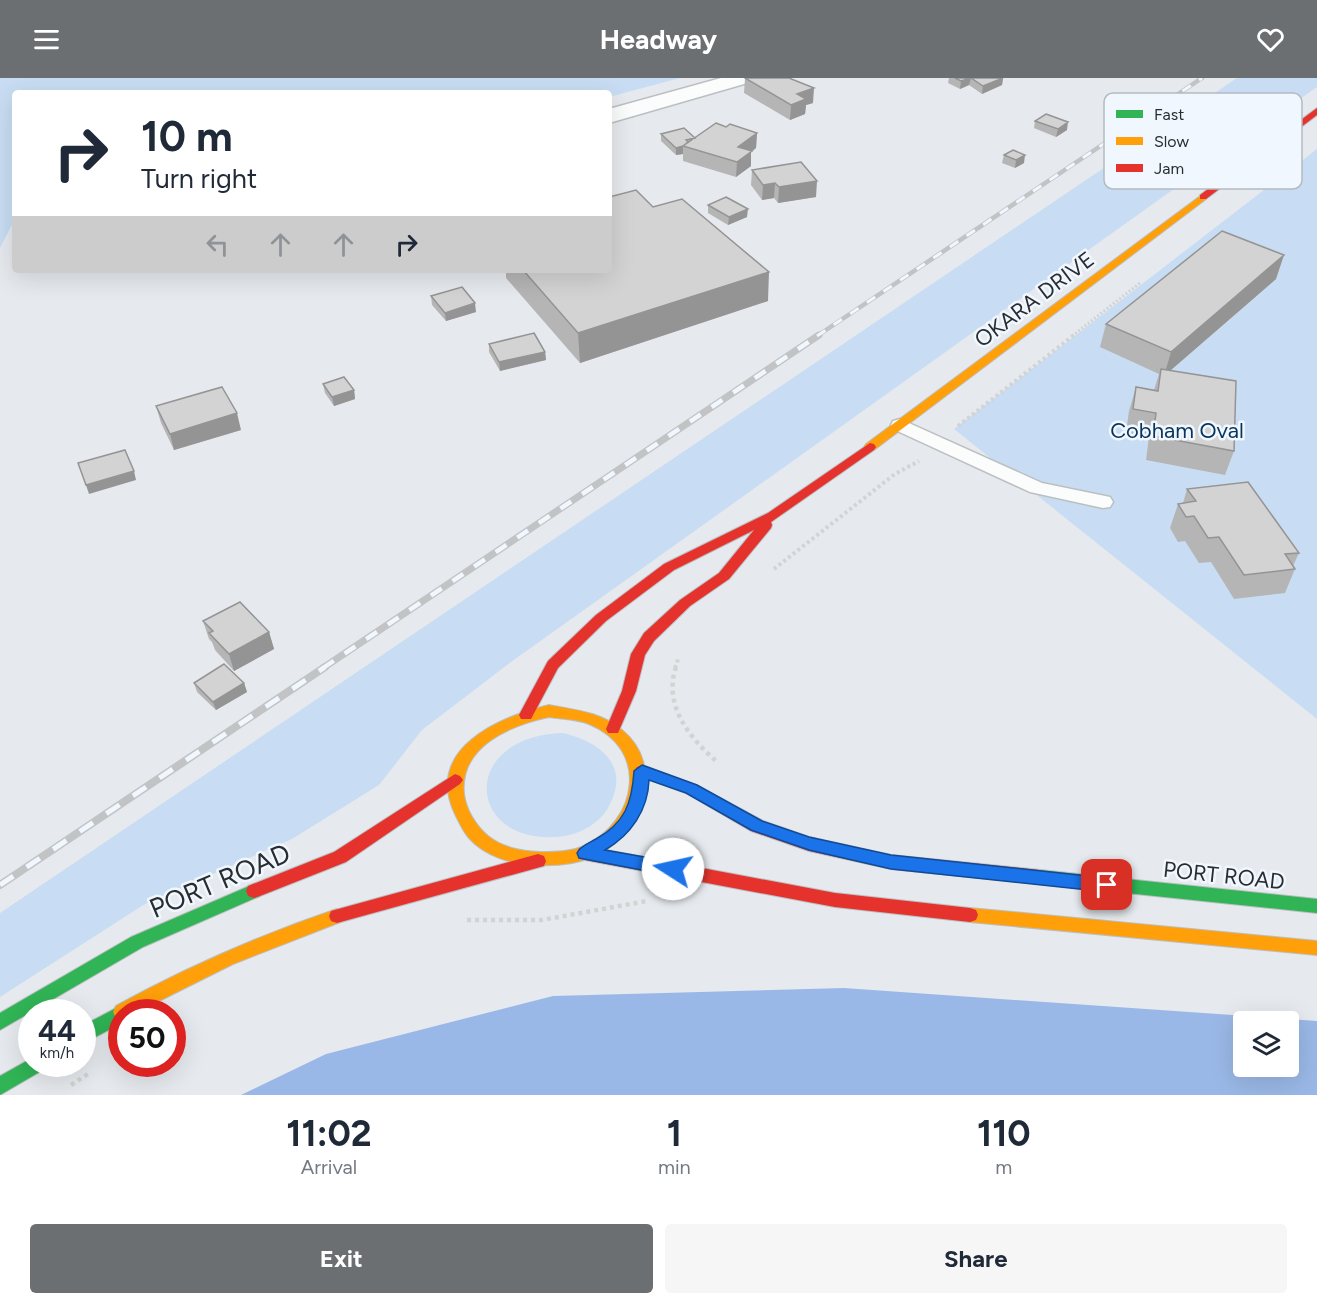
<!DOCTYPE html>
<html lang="en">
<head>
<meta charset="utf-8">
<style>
	:root { --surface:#fff; --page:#f6f6f7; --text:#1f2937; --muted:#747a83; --accent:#6c6f72 }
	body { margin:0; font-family:Figtree,sans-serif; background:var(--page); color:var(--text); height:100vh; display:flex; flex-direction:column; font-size:22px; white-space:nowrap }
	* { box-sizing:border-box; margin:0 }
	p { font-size:20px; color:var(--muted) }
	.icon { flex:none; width:33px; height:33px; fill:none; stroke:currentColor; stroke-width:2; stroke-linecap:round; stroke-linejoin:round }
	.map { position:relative; height:1017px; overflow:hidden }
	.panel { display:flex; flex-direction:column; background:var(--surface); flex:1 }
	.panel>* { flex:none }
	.hud { position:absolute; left:12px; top:12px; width:600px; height:183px; border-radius:6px; box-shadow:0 6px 24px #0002; background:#fff; color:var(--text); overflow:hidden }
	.controls { position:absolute; left:1233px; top:933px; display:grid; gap:12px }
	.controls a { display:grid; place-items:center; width:66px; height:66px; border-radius:6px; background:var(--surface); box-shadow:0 6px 24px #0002; font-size:30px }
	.speed { position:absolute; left:18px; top:921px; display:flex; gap:12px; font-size:30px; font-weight:700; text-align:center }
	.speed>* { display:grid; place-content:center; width:78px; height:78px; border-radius:50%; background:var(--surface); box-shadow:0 6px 24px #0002; line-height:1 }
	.speed small { font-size:15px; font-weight:400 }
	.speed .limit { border:9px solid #d22; background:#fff; color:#111 }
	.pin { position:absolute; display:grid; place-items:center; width:51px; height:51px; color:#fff; margin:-26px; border-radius:12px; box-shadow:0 3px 9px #0006 }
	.me { position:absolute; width:66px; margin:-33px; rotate:280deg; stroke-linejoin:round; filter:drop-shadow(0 0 4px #0008) }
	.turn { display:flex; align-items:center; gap:21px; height:126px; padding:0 30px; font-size:27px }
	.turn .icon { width:78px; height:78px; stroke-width:2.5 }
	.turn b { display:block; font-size:42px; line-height:51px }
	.lanes { display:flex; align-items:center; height:57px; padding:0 30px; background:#0003; justify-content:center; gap:30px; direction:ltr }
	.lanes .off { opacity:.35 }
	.eta { display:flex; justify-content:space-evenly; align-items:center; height:102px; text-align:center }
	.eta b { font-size:36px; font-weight:700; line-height:42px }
	.cta { display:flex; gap:12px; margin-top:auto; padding:12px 30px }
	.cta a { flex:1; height:69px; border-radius:6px; background:var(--accent); color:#fff; font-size:24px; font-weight:700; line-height:69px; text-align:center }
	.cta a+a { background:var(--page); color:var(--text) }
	header { display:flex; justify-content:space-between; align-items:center; height:78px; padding:0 30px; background:var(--accent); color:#fff; font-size:27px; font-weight:700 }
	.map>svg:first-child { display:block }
	.green { fill:#c8ddf3 }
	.water { fill:#9ab8e7; fill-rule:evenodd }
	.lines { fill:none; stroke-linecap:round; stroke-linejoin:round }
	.lane-casing { stroke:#bcbfc1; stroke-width:3 }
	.street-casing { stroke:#bcbfc1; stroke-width:3 }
	.fast-casing { stroke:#bcbfc1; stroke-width:2 }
	.slow-casing { stroke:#bcbfc1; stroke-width:2 }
	.jam-casing { stroke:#bcbfc1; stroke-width:2 }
	.path-far2 { stroke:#d2d4d4; stroke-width:3; stroke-dasharray:2 2; stroke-linecap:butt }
	.path-far1 { stroke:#d2d4d4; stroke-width:4; stroke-dasharray:3 3; stroke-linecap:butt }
	.path { stroke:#d2d4d4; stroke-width:4.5; stroke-dasharray:4 4; stroke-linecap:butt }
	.lane { fill:#fbfcfc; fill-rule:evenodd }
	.street { fill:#fbfcfc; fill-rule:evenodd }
	.fast { fill:#30b455; fill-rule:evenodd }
	.slow { fill:#ff9f0a; fill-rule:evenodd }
	.jam { fill:#e5322d; fill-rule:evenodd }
	.rail-far2-casing { stroke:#c1c3c4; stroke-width:4.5 }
	.rail-far1-casing { stroke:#c1c3c4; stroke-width:7 }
	.rail-casing { stroke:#c1c3c4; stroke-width:8 }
	.rail-far2 { stroke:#f0f7ff; stroke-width:3; stroke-dasharray:10; stroke-linecap:butt }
	.rail-far1 { stroke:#f0f7ff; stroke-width:4.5; stroke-dasharray:13; stroke-linecap:butt }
	.rail { stroke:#f0f7ff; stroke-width:5; stroke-dasharray:16; stroke-linecap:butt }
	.wall { fill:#b5b5b6 }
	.shaded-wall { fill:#949494 }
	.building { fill:#d3d3d4; stroke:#949494; stroke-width:1.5 }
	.route { fill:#1a73e8; stroke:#114b97; stroke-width:1.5 }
	.labels { text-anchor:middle; stroke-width:5; stroke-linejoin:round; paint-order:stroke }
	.street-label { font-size:22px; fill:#2a2d30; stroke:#f0f7ff }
	.park-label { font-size:22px; fill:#08345a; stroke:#f0f7ff }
	.near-street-label { font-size:27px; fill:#2a2d30; stroke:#f0f7ff }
	.key { fill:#f0f7ff; stroke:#b5bac1; stroke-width:1.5 }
	.key-label { font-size:16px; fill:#2a2d30 }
</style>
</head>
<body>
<header><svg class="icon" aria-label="menu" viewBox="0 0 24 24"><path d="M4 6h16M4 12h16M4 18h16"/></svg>Headway<svg class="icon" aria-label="heart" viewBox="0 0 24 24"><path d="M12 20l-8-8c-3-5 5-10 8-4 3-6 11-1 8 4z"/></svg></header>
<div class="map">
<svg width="1317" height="1017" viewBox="0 0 1317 1017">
	<rect width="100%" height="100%" fill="#e6eaee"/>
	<!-- green -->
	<path class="green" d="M0 0H680L609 19V15H15V141L0 170Z
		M1237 0H1317V9L511 584 422 652 379 707 292 761 145 826 0 919V835Z
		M1317 71V641L954 351Z
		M563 655C600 664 631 687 609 728 601 744 582 755 565 758 466 772 456 658 563 655Z"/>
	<!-- water -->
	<path class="water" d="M844 910 1317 943V1017H241L326 976 553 918ZM1244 944H1288V988H1244Z"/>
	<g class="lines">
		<!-- lane casing -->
		<g class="lane-casing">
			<path id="lane" d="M900 341 1042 405 1110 419 1113 424 1110 429 1103 430 1030 414 893 351 891 347 893 343Z"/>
		</g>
		<!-- street casing -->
		<g class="street-casing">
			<path id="street" d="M721 0H755L751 4 609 45V31Z"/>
		</g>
		<!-- fast casing -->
		<g class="fast-casing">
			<path id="fast" d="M1040 792 1317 821V835L1040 806 1034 804 1032 799 1034 794Z
				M254 806 260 808 262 813 260 818 143 869 0 952V935L131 859Z
				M122 927 128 929 131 934H122V945L82 966V948Z
				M32 980V986H46L43 992 0 1017V998Z"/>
		</g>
		<!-- slow casing -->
		<g class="slow-casing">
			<path id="slow" d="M1203 116 1206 117V121L874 372H866L864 369 866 366Z
				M549 627C575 632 601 634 622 652 666 688 643 754 597 777 578 786 556 788 535 787 511 786 485 778 469 760 463 753 459 744 455 736 424 671 499 639 549 627ZM549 639C562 641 577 641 589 646 650 671 638 743 584 768 571 774 554 774 540 774 521 773 503 770 488 758 476 748 466 732 464 716 459 668 511 647 549 639Z
				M970 830 1317 863V877L970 844 964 842 962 837 964 832Z
				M337 831 343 833 345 838 343 843 233 886 137 934H122V942L116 940 113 934 116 928C187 889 260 857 337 831Z"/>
		</g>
		<!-- jam casing -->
		<g class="jam-casing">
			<path id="jam" d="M1317 30V37L1206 121H1200V117Z
				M870 365 874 366 876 369 874 372 771 444 772 447 771 450 729 501 690 528 654 563 645 577 636 613 618 655H608L606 651 622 613 631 576 644 555 680 522 719 495 754 452 674 492 606 543 558 590 531 641H521L519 637 548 583 596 537 664 486 768 435Z
				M642 687 696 707 763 743 809 759 891 777 1040 792 1046 794 1048 799 1046 804 1040 806 891 791 809 773 751 753 686 715 637 697 634 693 637 689Z
				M455 696 460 698 463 702 460 706 346 784 260 818 254 820 248 818 246 813 248 808 334 774Z
				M585 768 835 815 970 830 976 832 978 837 976 842 970 844 835 829 585 782 579 780 577 775 579 770Z
				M538 776 544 778 546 783 544 788 337 845 331 843 329 838 331 833Z"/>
		</g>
		<!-- path-far2 -->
		<path class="path-far2" d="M1072 258 1140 205"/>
		<!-- path-far1 -->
		<path class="path-far1" d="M958 348 1074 257
			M774 491 895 396 919 383
			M675 590 679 579"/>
		<!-- path -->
		<path class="path" d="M676 589C663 627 689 659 716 683
			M467 842H542L647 823
			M71 1007 88 996"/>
		<!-- lane -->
		<use href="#lane" class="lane"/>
		<!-- street -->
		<use href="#street" class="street"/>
		<!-- fast -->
		<use href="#fast" class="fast"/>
		<!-- slow -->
		<use href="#slow" class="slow"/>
		<!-- jam -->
		<use href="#jam" class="jam"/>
		<!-- rail-far2 casing -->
		<g class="rail-far2-casing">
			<path id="rail-far2" d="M817 258 1202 0"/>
		</g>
		<!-- rail-far1 casing -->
		<g class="rail-far1-casing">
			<path id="rail-far1" d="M323 590 819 257"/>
		</g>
		<!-- rail casing -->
		<g class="rail-casing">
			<path id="rail" d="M0 807 325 589"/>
		</g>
		<!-- rail-far2 -->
		<use href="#rail-far2" class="rail-far2"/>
		<!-- rail-far1 -->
		<use href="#rail-far1" class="rail-far1"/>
		<!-- rail -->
		<use href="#rail" class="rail"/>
	</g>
	<!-- wall -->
	<path class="wall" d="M745 0 813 25 806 27 805 36 790 42 744 15Z
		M949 0H1003L1002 7 982 16 969 7 960 11 948 5Z
		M1035 43 1067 52 1056 59 1034 50Z
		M726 49 757 55 756 70 751 74V88L736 99 683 83V76L676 77 661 63V56L695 60Z
		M1004 77 1024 85 1015 90 1002 85Z
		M752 92 816 119 778 125 774 120 762 122 751 107Z
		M708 127 747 139 728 147 708 135Z
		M653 129 768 223 580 285 506 200V192H609Z
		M1276 201 1171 292 1234 373 1225 397 1146 382 1149 359 1126 355 1129 333 1136 309 1154 312 1159 296 1100 269 1106 246Z
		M431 218 476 234 446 243 432 227Z
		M489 266 545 274 546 282 500 293 489 274Z
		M323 306 354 312 355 321 334 328 325 315Z
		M156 328 241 352 174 372 161 345Z
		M1187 411 1299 475 1293 488 1295 491 1285 515 1234 521 1211 484 1199 485 1185 463 1178 464 1170 450 1178 426 1183 425Z
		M203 543 269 554 274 571 234 593 215 572 212 564 209 561Z
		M194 605H244L247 614 216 632 197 614Z"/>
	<!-- shaded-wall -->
	<path class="shaded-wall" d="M971 0 969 7 960 11 961 3Z
		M1003 0 1002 7 982 16 983 8Z
		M814 10 813 25 806 27 805 36 790 42 791 27 797 16Z
		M1068 44 1067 52 1056 59 1058 51Z
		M757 55 756 70 751 74V88L736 99 738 69Z
		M683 68V76L676 77V70Z
		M1025 77 1024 85 1015 90 1016 82Z
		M817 103 816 119 778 125 779 109Z
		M775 105 774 120 762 122 763 107Z
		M748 131 747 139 728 147 729 139Z
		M1284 177 1276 201 1164 298 1171 274Z
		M769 194 768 223 580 285 578 255Z
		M475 225 476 234 446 243 445 235Z
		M545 274 546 282 500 293 499 284Z
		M354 312 355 321 334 328 332 319Z
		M237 335 241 352 174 372 170 356Z
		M134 393 136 402 89 416 86 407Z
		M269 554 274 571 234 593 229 576Z
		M244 605 247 614 216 632 213 624Z"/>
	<!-- building -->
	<path class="building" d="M745 0H789L814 10 797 16 806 21 791 27Z
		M955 0H970L961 3Z
		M971 0H1003L983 8Z
		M1046 36 1068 44 1058 51 1035 43Z
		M716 45 726 49 730 46 757 55 738 69 752 73 737 84 683 68Z
		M684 50 695 60 686 62 688 64 683 68 676 70 661 56Z
		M1013 72 1025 77 1016 82 1004 77Z
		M801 84 817 103 779 109 775 105 763 107 752 92Z
		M636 112 653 129 682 121 769 194 578 255 523 192H609V119Z
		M726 119 748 131 729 139 708 127Z
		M1222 153 1284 177 1171 274 1106 246Z
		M462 209 475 225 445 235 431 218Z
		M534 255 545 274 499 284 489 266Z
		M1161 291 1236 303 1234 373 1153 358 1156 335 1133 331 1136 309 1158 313Z
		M344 299 354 312 332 319 323 306Z
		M222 309 237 335 170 356 156 328Z
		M125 372 134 393 86 407 78 385Z
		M1248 404 1299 475 1285 476 1295 491 1244 497 1219 459 1208 460 1194 438 1186 439 1178 426 1196 423 1187 411Z
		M240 524 269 554 229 576 209 555 213 553 203 543Z
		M224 586 244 605 213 624 194 605Z"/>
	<!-- route -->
	<path class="route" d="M642 687 697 707 762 743 809 759 891 777 1107 800 1113 802 1115 807 1113 811 1107 814 891 791 809 772 751 752 686 715 649 702C648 732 631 757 605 772L673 784 679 786 682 791 679 796 673 798 579 780 577 775C580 768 589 765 596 761 625 745 632 725 634 693Z"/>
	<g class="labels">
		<!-- street labels -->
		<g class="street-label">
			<text transform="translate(1034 221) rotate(-37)" y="8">OKARA DRIVE</text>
			<text transform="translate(1224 797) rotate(6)" y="8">PORT ROAD</text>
		</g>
		<!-- park labels -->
		<g class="park-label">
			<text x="1177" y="360">Cobham Oval</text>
		</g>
		<!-- near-street labels -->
		<g class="near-street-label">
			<text transform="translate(220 803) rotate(-23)" y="9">PORT ROAD</text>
		</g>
	</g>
	<!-- legend -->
	<rect x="1104" y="15" width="198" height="96" rx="9" class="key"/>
	<rect x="1116" y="32" width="27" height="8" fill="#30b455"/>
	<rect x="1116" y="59" width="27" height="8" fill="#ff9f0a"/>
	<rect x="1116" y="86" width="27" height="8" fill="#e5322d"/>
	<g class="key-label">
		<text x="1154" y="42">Fast</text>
		<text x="1154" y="69">Slow</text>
		<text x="1154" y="96">Jam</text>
	</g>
</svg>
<div class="controls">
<a><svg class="icon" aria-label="layers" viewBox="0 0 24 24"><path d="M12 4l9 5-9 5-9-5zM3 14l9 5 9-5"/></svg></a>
</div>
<div class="speed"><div>44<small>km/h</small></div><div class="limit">50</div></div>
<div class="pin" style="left:1107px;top:807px;background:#d93025"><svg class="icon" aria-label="arrive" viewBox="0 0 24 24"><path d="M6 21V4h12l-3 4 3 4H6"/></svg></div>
<svg class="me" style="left:673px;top:791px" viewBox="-20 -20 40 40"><circle r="19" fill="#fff"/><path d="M0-13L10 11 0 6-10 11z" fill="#1a73e8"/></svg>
<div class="hud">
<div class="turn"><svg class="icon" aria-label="right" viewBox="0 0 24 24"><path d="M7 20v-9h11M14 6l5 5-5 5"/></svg><div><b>10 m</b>Turn right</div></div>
<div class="lanes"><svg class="icon off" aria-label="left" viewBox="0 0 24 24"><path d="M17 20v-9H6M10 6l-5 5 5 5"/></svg><svg class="icon off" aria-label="ahead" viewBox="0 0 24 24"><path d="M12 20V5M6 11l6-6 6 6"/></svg><svg class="icon off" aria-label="ahead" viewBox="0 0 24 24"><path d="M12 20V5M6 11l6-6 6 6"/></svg><svg class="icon" aria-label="right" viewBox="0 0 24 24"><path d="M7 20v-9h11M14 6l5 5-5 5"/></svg></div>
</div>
</div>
<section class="panel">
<div class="eta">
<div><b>11:02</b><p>Arrival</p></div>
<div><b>1</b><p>min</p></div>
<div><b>110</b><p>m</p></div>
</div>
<div class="cta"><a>Exit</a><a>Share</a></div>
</section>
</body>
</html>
